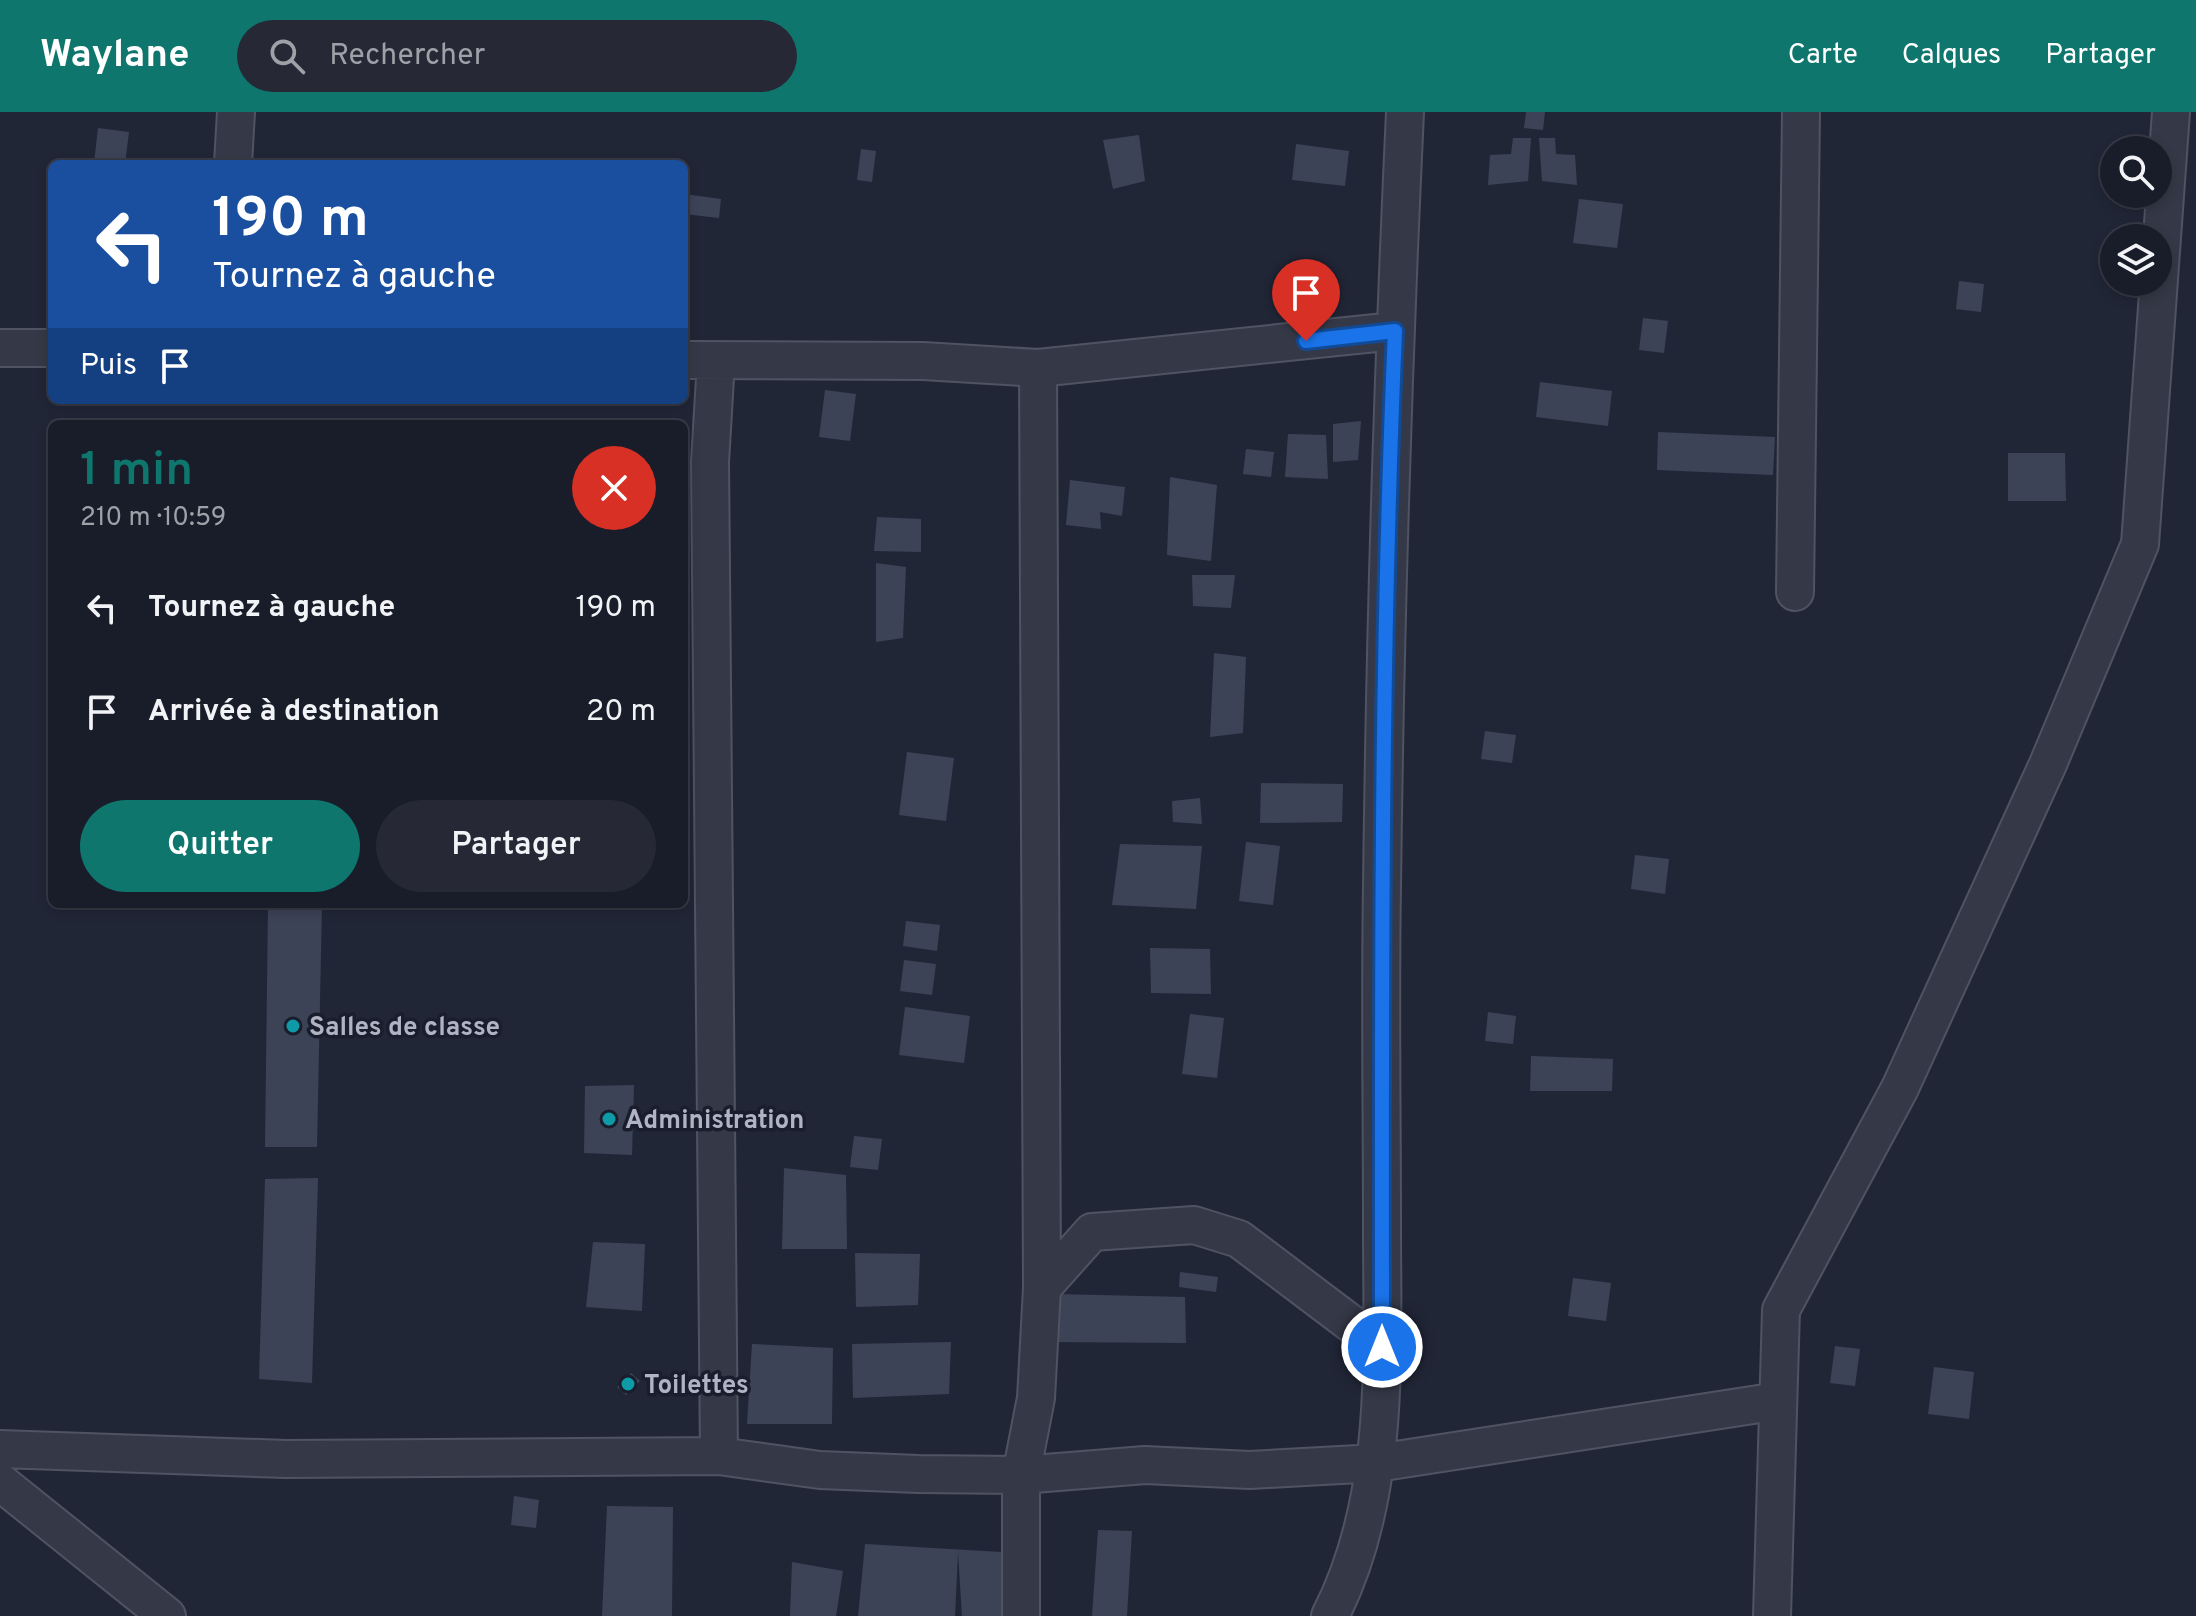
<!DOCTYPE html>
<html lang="fr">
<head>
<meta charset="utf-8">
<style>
	:root { --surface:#191c29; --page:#262935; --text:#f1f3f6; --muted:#9fa1a8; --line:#373a46; --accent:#0f766e }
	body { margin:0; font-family:Overpass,sans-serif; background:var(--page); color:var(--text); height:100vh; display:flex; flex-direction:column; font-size:30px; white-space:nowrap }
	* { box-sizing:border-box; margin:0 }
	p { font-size:26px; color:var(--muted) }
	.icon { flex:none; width:44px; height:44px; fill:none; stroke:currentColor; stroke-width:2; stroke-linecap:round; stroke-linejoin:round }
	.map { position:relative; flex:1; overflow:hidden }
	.drawer { position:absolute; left:48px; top:308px; width:640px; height:488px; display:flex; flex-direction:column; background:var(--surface); border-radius:12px; box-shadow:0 4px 12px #0003,0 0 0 2px var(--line) }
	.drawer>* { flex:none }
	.hud { position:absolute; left:48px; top:48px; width:640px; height:244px; border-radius:12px; box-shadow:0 4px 12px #0003,0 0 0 2px var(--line); background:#1a4fa0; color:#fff; overflow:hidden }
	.buttons { position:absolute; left:2100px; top:24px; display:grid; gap:16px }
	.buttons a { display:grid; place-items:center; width:72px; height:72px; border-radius:50%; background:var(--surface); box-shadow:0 4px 12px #0003,0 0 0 2px var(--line); font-size:40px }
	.pin { position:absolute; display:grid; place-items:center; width:68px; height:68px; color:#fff; margin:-82px -34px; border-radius:50% 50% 50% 0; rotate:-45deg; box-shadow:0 0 8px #0007 }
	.pin .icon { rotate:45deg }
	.me { position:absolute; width:88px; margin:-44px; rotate:0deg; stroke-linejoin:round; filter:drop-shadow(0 0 6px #0008) }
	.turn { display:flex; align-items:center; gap:28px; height:168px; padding:0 32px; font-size:36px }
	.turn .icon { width:104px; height:104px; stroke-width:2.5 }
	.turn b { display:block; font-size:56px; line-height:68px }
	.then { display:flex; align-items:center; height:76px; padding:0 32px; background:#0003; gap:16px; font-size:30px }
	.round { display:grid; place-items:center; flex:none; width:84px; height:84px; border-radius:42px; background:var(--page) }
	.summary { display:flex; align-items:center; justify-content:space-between; height:136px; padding:0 32px }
	h1 { font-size:48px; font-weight:600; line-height:60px; color:var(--accent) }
	.action { display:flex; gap:16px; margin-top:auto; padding:16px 32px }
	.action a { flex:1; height:92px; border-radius:48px; background:var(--accent); color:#fff; font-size:32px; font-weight:600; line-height:92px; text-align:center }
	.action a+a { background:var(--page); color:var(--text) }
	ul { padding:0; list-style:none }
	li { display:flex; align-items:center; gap:24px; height:104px; padding:0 32px }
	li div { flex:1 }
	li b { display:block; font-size:30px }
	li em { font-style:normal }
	header { display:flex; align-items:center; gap:48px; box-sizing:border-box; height:112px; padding:0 40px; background:var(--accent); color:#fff }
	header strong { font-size:38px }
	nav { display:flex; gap:44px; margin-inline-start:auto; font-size:28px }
	.search { width:560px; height:72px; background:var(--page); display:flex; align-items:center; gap:20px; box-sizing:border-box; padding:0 28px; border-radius:44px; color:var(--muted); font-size:30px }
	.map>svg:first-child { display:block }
	.building { fill:#3d4357 }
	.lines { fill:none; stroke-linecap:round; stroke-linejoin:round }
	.street-casing { stroke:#4f5362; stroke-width:40 }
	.street { stroke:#353947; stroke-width:36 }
	.route-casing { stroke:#114b97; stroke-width:20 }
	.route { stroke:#1a73e8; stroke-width:14 }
	.culture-dot { fill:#0f9aa8; stroke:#1a1e2c; stroke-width:3 }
	.labels { text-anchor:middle; stroke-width:7; stroke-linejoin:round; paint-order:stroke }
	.poi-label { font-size:26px; font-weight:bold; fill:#afb3c4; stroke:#1a1e2c; text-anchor:start }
</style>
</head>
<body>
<header>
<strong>Waylane</strong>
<div class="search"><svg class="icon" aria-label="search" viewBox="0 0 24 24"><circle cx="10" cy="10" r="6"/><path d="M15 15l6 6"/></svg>Rechercher</div>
<nav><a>Carte</a><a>Calques</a><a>Partager</a></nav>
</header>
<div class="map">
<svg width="2196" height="1504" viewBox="0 0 2196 1504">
	<rect width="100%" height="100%" fill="#212637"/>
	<!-- building -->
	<path class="building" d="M1526 0H1545L1543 18 1524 16Z
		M98 16 129 20 125 52 94 51Z
		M1139 23 1145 69 1113 77 1103 28Z
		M1513 26H1531L1528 69 1488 73 1490 43 1511 42Z
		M1539 26H1555L1556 42 1575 43 1577 73 1542 69Z
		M1296 32 1349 39 1345 74 1292 68Z
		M861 37 876 39 872 70 857 68Z
		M684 82 721 87 719 106 684 102Z
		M1579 87 1623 92 1617 136 1573 131Z
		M1959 169 1984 172 1981 200 1956 197Z
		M1643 206 1668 209 1664 241 1639 238Z
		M1540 270 1612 279 1608 314 1536 305Z
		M825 278 856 282 850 329 819 325Z
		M1361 309 1358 348 1333 350V312Z
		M1658 320 1775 325 1773 363 1657 358Z
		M1288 322 1326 323 1328 367 1285 365Z
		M1246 337 1274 340 1271 365 1243 362Z
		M2008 341H2065L2066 389H2008Z
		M1170 365 1217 373 1211 449 1167 443Z
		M1070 368 1125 375 1122 404 1100 400 1101 417 1066 413Z
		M877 405 921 407V440L874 439Z
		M876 451 906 455 903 526 876 530Z
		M1192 463H1235L1231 496 1193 494Z
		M1214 541 1246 545 1243 621 1210 625Z
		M1485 619 1516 623 1512 651 1481 647Z
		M907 640 954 646 946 709 899 703Z
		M1261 671 1343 672 1342 710 1260 711Z
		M1200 686 1202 712 1173 710 1172 689Z
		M1246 730 1280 734 1273 793 1239 789Z
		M1120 732 1202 734 1196 797 1112 793Z
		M1635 743 1669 747 1665 782 1631 777Z
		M268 792H322L317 1035H265Z
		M906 809 940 813 937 839 903 834Z
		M1150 836 1210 837 1211 882 1151 881Z
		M904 848 936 852 932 883 900 879Z
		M905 895 970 904 964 951 899 943Z
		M1488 900 1516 904 1513 932 1485 929Z
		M1190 902 1224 906 1217 966 1182 962Z
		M1531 944 1613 947 1612 979H1530Z
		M634 973 632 1043 584 1041 585 974Z
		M854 1024 882 1027 878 1058 850 1055Z
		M784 1056 846 1063 847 1137H782Z
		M318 1066 312 1271 259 1267 265 1067Z
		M593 1130 645 1132 642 1199 586 1195Z
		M855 1141 920 1142 918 1193 856 1195Z
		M1180 1160 1218 1165 1216 1180 1179 1175Z
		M1573 1166 1611 1171 1606 1209 1568 1204Z
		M1054 1182 1185 1185 1186 1231 1051 1230Z
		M951 1230 949 1282 853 1286 852 1232Z
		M752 1232 833 1236 832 1312H747Z
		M1835 1234 1860 1237 1855 1274 1830 1271Z
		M1934 1255 1974 1260 1969 1307 1928 1302Z
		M631 1261 640 1269 626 1283 617 1275Z
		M514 1384 539 1388 536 1416 511 1413Z
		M607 1394 673 1395 672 1504H602Z
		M1098 1418 1132 1419 1127 1504H1092Z
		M865 1432 1037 1442 1040 1504H962L958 1440 955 1504H858Z
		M792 1450 843 1459 836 1504H790Z"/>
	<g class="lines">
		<!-- street casing -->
		<g class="street-casing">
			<path id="street" d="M233 52 236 0
				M0 236H52
				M684 248 923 249 1038 256 1395 219
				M716 249 710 350 719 1344
				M1795 480 1801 0
				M1042 1176 1092 1120 1194 1113 1239 1127 1382 1235
				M0 1337 286 1347 719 1344 820 1358 918 1362 1021 1363 1145 1353 1250 1358 1377 1351 1778 1289
				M0 1370 167 1504
				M1021 1504V1363L1036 1286 1042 1176 1038 256
				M1330 1504C1391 1386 1382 1245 1382 1116 1382 1003 1380 888 1382 775 1385 516 1393 258 1405 0
				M1772 1504 1781 1198 1900 976 2048 652 2140 432 2171 0"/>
		</g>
		<!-- street -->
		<use href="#street" class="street"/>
	</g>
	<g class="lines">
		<!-- route casing -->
		<g class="route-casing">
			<path id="route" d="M1306 229 1395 219C1380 558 1382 897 1382 1235"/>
		</g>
		<!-- route -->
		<use href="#route" class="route"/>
	</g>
	<!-- markers -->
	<g class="culture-dot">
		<circle cx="293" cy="914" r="8"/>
		<circle cx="609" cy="1007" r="8"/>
		<circle cx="628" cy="1272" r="8"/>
	</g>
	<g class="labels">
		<!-- poi labels -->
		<g class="poi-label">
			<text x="309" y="923">Salles de classe</text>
			<text x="625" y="1016">Administration</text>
			<text x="644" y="1281">Toilettes</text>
		</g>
	</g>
</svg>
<div class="buttons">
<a><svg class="icon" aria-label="search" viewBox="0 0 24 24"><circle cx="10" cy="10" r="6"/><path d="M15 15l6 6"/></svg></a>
<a><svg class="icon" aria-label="layers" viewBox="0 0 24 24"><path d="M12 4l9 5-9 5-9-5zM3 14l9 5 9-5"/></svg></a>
</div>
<div class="pin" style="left:1306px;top:229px;background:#d93025"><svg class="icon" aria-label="arrive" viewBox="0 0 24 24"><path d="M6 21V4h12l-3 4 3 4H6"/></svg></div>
<svg class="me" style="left:1382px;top:1235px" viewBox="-20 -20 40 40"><circle r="17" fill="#1a73e8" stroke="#fff" stroke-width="3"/><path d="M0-11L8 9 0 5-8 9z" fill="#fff"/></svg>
<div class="hud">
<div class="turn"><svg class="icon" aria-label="left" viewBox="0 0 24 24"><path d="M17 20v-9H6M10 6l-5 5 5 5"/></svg><div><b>190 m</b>Tournez à gauche</div></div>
<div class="then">Puis<svg class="icon" aria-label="arrive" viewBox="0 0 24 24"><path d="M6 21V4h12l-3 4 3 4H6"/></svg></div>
</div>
<section class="drawer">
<div class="summary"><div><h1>1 min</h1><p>210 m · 10:59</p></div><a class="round" style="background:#d93025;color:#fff"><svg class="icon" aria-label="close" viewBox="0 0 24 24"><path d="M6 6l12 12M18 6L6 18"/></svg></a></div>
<ul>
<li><svg class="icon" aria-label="left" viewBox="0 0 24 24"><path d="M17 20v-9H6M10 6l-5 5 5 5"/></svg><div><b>Tournez à gauche</b></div><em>190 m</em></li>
<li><svg class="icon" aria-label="arrive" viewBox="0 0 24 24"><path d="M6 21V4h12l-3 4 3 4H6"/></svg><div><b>Arrivée à destination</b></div><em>20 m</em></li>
</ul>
<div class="action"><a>Quitter</a><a>Partager</a></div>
</section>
</div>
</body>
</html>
